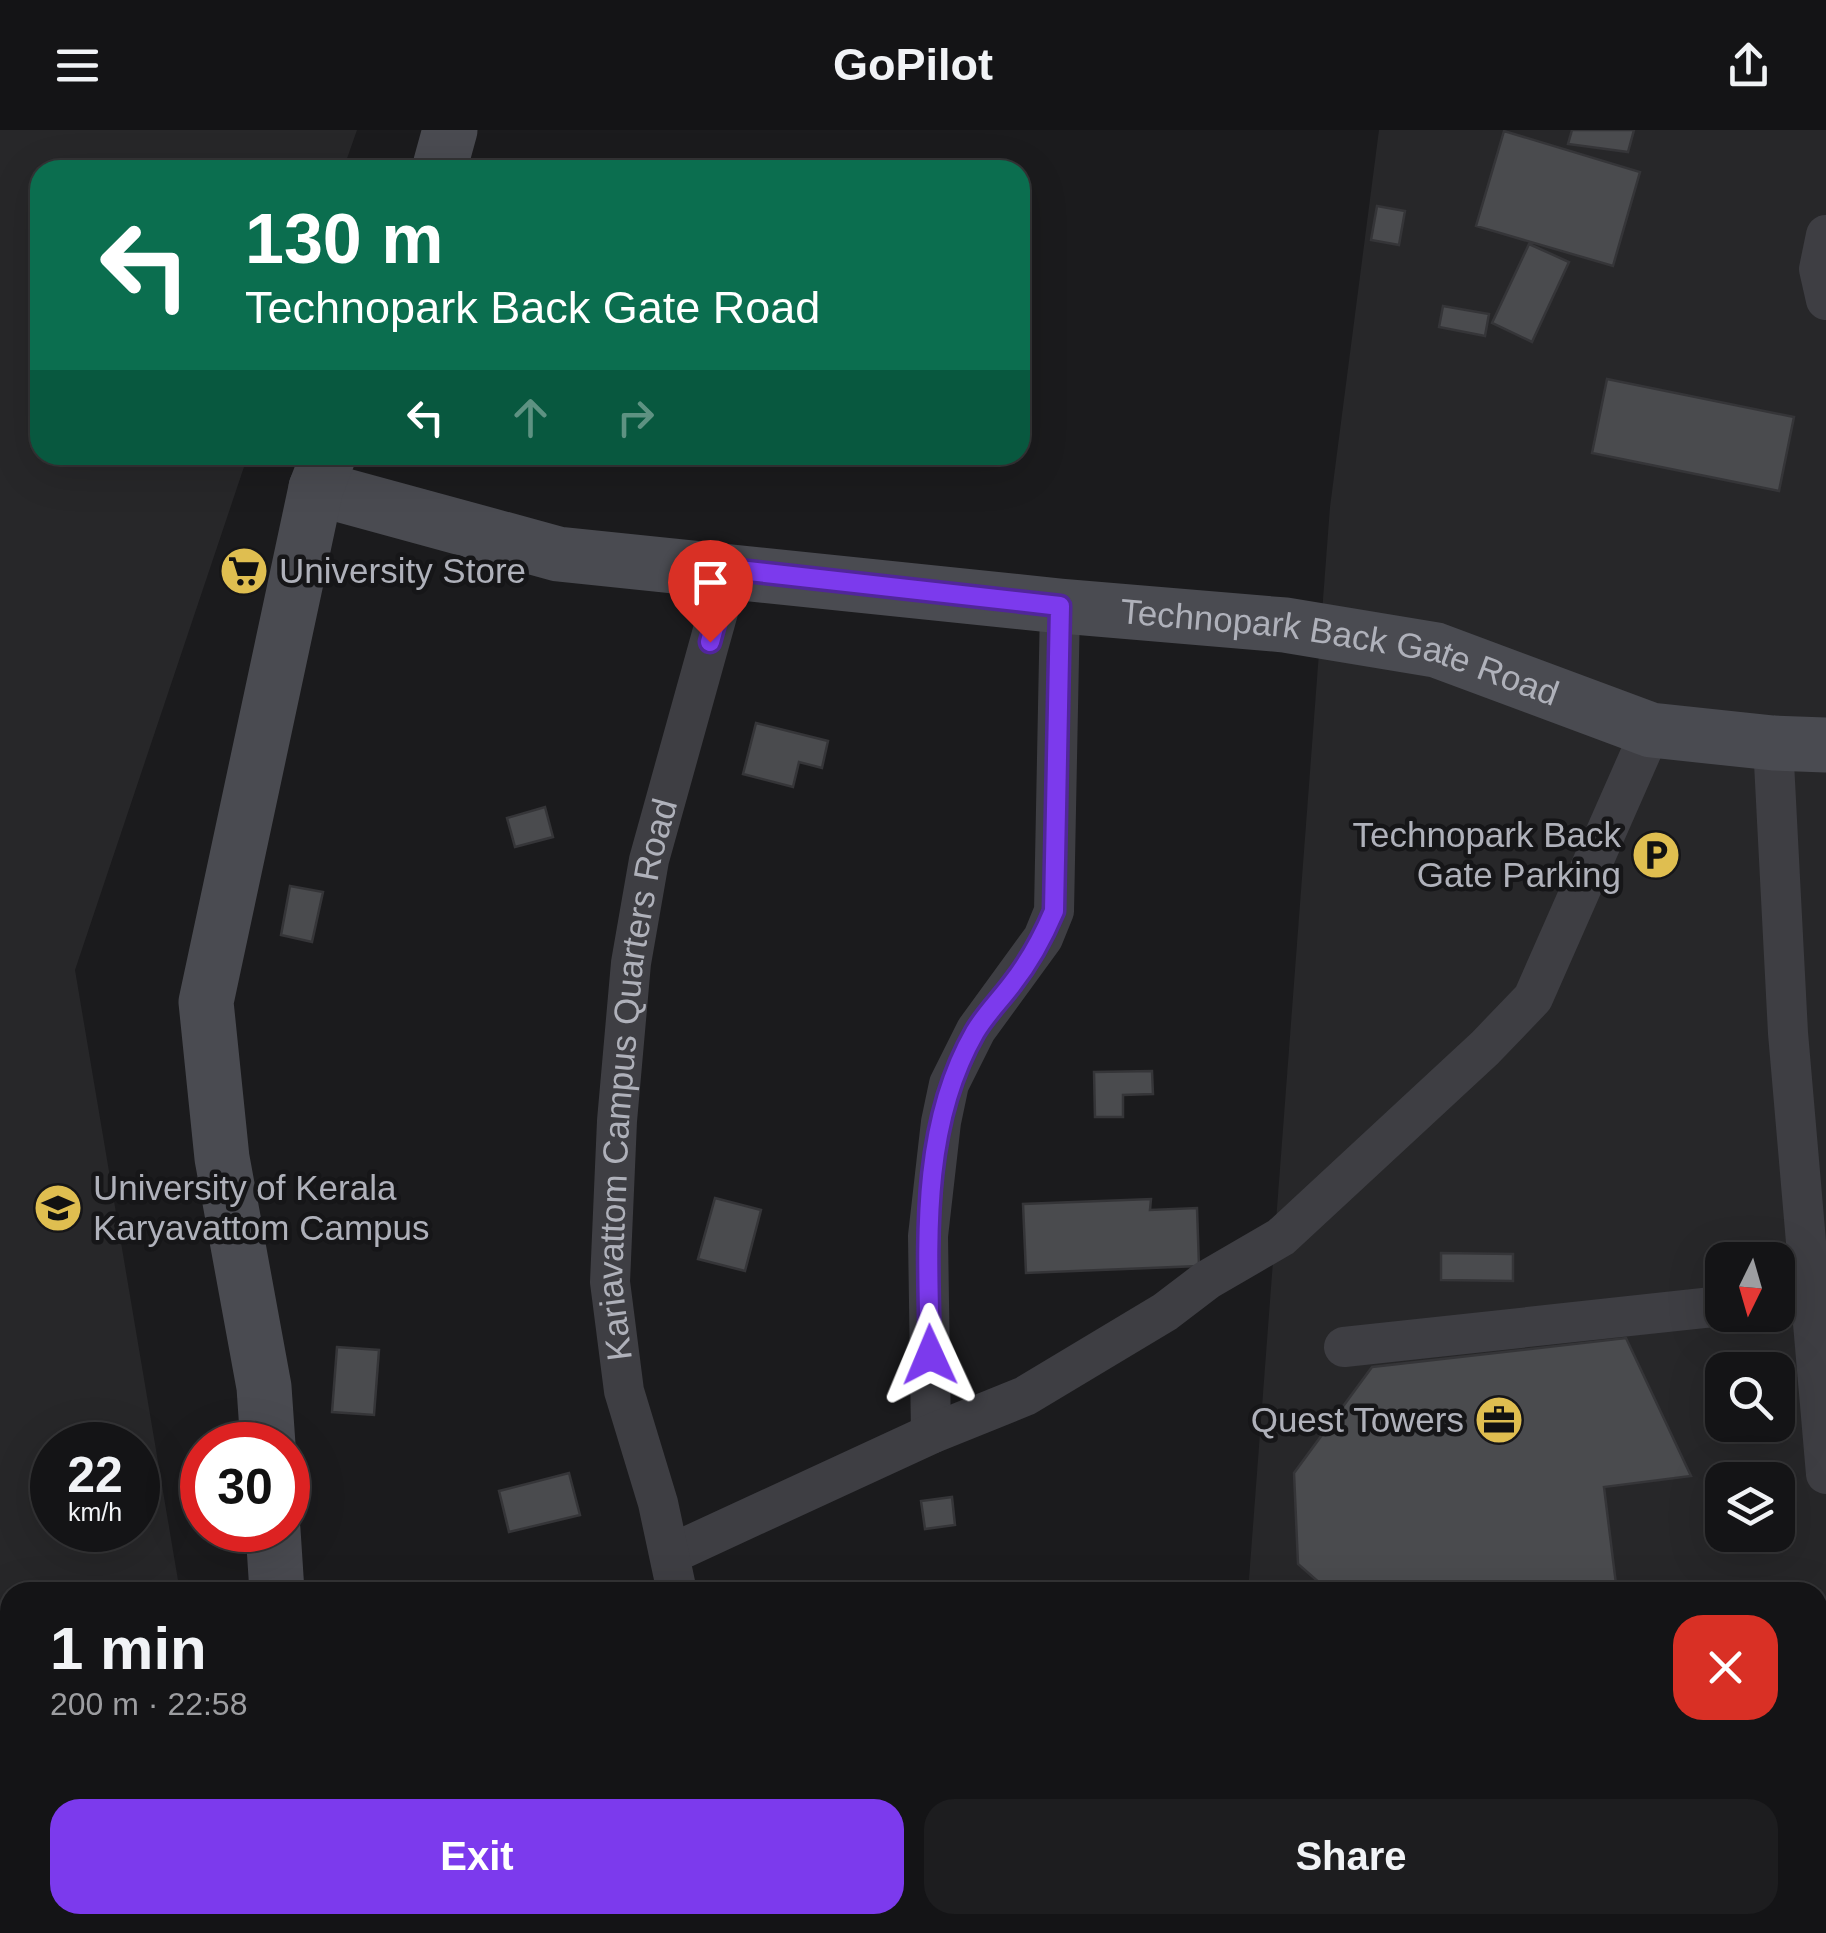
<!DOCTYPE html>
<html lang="en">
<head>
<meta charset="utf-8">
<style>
	:root { --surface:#141416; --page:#1d1d1f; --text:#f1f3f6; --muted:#9d9ea1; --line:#333335; --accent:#7c3aed }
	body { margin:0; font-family:Arial,sans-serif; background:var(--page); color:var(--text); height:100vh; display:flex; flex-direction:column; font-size:38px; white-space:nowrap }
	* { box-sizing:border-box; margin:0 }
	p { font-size:32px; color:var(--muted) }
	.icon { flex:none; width:55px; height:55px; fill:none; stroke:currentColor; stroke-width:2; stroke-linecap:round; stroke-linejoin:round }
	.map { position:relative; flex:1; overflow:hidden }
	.drawer { position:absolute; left:0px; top:1452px; width:1828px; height:352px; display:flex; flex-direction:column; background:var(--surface); border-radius:30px 30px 0 0; box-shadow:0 10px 40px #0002,0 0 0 2px var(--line) }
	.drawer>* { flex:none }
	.hud { position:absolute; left:30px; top:30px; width:1000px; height:305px; border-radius:30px; box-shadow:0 10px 40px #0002,0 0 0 2px var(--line); background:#0b6e4f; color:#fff; overflow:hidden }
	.needle { width:65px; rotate:185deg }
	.fabs { position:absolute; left:1705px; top:1112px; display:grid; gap:20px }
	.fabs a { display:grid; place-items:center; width:90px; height:90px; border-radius:20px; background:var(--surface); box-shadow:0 10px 40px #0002,0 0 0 2px var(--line); font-size:50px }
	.speed { position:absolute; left:30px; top:1292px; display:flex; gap:20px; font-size:50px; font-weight:700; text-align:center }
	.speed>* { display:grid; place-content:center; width:130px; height:130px; border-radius:50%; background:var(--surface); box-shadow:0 10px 40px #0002,0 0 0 2px var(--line); line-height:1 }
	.speed small { font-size:25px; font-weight:400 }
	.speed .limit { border:15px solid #d22; background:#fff; color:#111 }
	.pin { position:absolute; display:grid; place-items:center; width:85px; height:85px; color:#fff; margin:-102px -42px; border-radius:50% 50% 50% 0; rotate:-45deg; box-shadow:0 0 10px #0007 }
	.pin .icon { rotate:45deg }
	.me { position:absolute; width:110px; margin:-55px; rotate:359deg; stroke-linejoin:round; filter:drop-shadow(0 0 8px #0008) }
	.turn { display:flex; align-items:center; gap:35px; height:210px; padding:0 50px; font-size:45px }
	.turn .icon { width:130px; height:130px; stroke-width:2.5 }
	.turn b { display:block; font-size:70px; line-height:85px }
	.lanes { display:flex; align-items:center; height:95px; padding:0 50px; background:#0003; justify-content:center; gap:50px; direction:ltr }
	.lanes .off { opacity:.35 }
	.round { display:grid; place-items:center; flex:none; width:105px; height:105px; border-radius:30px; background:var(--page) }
	.head { display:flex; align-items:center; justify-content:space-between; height:170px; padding:0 50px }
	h1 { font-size:60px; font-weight:600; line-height:75px }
	.primary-button { display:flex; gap:20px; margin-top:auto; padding:20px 50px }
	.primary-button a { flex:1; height:115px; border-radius:30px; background:var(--accent); color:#fff; font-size:40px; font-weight:600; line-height:115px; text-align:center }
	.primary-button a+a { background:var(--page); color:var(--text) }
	header { display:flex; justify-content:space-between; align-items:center; height:130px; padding:0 50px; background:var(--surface); font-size:45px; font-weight:600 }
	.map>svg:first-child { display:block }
	.built { fill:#272729; fill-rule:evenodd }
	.building { fill:#4a4b4e; stroke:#353538; stroke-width:2.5 }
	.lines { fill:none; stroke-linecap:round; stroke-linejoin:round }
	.street { stroke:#3e3e43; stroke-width:40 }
	.secondary { stroke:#4a4b51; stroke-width:55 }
	.route-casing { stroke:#51269a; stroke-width:25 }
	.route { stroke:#7c3aed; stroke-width:18 }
	.labels { text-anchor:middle; stroke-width:9; stroke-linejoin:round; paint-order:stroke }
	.poi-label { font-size:35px; fill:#afb1ba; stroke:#161618; text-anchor:start }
	.street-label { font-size:35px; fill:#afb1ba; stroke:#161618 }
</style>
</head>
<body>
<header><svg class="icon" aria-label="menu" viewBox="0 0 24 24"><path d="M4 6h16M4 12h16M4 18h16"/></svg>GoPilot<svg class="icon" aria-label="share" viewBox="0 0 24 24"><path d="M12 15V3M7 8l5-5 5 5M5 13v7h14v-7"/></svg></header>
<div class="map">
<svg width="1826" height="1803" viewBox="0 0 1826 1803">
	<rect width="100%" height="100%" fill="#1b1b1d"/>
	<!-- built -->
	<path class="built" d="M0 0H357L343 40H40V325H248L75 840 180 1462H10V1795H180L179 1803H0ZM52 1315H138V1400H52Z
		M1379 0H1826V1803H1796L1795 1795H1818V1462H1248L1330 377ZM1722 1130H1778V1185H1722ZM1722 1240H1778V1295H1722ZM1722 1350H1778V1405H1722Z"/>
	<!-- building -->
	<path class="building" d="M1572 0H1634L1628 22 1568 14Z
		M1504 1 1640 42 1613 136 1476 96Z
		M1377 76 1405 81 1399 115 1371 110Z
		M1529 114 1569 132 1532 212 1492 193Z
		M1443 176 1489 184 1485 206 1439 197Z
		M1607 249 1794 287 1779 361 1592 323Z
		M756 593 828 611 822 638 799 632 793 657 743 644Z
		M545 677 553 707 515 717 507 688Z
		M290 756 323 762 312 812 281 805Z
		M1152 941 1153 964 1123 965V987H1095L1094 942Z
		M715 1068 761 1080 745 1141 698 1129Z
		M1151 1069 1150 1080 1197 1078 1199 1136 1026 1143 1023 1074Z
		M1441 1123 1513 1124V1151L1441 1150Z
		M1626 1208 1691 1346 1604 1357 1617 1462H1330L1298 1434 1294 1343 1372 1237Z
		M337 1217 379 1220 374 1285 332 1282Z
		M569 1343 580 1385 509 1402 499 1361Z
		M952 1367 955 1395 925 1399 921 1371Z
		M523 1795H532L555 1803H520Z"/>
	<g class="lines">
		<!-- street -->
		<g class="street">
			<path d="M1826 105 1819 139 1826 170"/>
			<path d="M1773 613 1788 903 1826 1344"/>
			<path d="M1344 1217 1722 1176"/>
			<path d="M931 1304 928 1106 941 992 949 954 976 900 1043 808 1054 781 1060 476"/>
			<path d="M671 1424 931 1304 1025 1266 1165 1182 1207 1150 1281 1107 1485 918 1533 868 1651 600"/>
			<path id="s1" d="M677 1462 658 1373 624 1261 610 1152 617 991 631 833 649 730 730 439"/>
			<path d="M1045 1795 1082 1803"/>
			<path d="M641 1803 645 1795"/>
		</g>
		<!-- secondary -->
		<g class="secondary">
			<path d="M439 40 450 0"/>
			<path id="s2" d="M316 358 558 424 1060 476 1285 495 1436 520 1651 600 1773 613 1826 615"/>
			<path d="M268 1315 264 1257 222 1028 206 872 316 358 328 327"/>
			<path d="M273 1400 277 1462"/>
			<path d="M238 1803 240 1795"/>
		</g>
	</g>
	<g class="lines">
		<!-- route casing -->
		<g class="route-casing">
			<path id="route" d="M710 512 730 439 1060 476 1054 781C1043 807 1030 831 1012 854 1000 870 985 885 975 902 919 999 928 1118 930 1225"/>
		</g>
		<!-- route -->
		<use href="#route" class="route"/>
	</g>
	<!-- icons -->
	<defs>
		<g id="supermarket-disc" transform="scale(2.5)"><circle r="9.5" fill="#dfbe50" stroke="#161618"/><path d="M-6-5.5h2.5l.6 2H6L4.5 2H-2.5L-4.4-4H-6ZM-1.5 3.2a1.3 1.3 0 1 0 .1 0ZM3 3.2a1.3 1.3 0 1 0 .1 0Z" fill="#111"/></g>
		<g id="parking-disc" transform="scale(2.5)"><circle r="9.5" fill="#dfbe50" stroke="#161618"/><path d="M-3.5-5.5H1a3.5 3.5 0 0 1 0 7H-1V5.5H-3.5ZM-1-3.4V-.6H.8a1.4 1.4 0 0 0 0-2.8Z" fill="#111"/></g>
		<g id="university-disc" transform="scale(2.5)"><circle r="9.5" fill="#dfbe50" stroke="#161618"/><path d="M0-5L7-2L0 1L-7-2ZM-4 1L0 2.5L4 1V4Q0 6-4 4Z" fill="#111"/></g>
		<g id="office-disc" transform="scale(2.5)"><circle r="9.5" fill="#dfbe50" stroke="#161618"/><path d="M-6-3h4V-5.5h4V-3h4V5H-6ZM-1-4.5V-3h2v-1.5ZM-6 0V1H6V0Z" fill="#111"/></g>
	</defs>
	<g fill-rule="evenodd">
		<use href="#supermarket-disc" x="244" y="441"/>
		<use href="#parking-disc" x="1656" y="725"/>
		<use href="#university-disc" x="58" y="1078"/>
		<use href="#office-disc" x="1499" y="1290"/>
	</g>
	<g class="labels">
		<!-- poi labels -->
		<g class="poi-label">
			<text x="279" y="453">University Store</text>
			<text x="1621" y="717" text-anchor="end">Technopark Back<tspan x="1621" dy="40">Gate Parking</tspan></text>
			<text x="93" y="1070">University of Kerala<tspan x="93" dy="40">Karyavattom Campus</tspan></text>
			<text x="1464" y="1302" text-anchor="end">Quest Towers</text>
		</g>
		<!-- street labels -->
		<g class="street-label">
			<text dy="12" stroke="none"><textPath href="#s2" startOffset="1040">Technopark Back Gate Road</textPath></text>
			<text dy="12" stroke="none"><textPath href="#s1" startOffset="522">Kariavattom Campus Quarters Road</textPath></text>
		</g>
	</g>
</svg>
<div class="fabs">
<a><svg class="needle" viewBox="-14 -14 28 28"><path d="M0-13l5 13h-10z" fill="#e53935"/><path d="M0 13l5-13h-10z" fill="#9d9ea1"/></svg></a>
<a><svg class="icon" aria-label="search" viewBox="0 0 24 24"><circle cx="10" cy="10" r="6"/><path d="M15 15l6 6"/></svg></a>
<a><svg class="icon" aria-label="layers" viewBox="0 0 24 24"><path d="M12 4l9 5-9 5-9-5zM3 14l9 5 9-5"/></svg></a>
</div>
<div class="speed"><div>22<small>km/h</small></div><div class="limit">30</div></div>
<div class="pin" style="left:710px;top:512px;background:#d93025"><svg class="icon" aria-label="arrive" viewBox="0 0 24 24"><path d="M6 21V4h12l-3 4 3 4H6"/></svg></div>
<svg class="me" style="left:930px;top:1225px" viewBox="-20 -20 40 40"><path d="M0-17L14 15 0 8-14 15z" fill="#7c3aed" stroke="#fff" stroke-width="4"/></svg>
<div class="hud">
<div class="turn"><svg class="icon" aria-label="left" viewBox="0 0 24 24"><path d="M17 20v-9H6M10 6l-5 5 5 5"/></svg><div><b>130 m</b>Technopark Back Gate Road</div></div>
<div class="lanes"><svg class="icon" aria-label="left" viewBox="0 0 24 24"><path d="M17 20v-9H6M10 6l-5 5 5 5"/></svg><svg class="icon off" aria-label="ahead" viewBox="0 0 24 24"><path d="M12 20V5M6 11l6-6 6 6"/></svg><svg class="icon off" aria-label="right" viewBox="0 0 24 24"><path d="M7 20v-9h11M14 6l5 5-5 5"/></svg></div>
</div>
<section class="drawer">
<div class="head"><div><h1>1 min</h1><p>200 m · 22:58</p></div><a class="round" style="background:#d93025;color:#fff"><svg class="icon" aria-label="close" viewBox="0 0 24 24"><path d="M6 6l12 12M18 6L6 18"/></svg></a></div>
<div class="primary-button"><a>Exit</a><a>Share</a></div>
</section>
</div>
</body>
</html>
